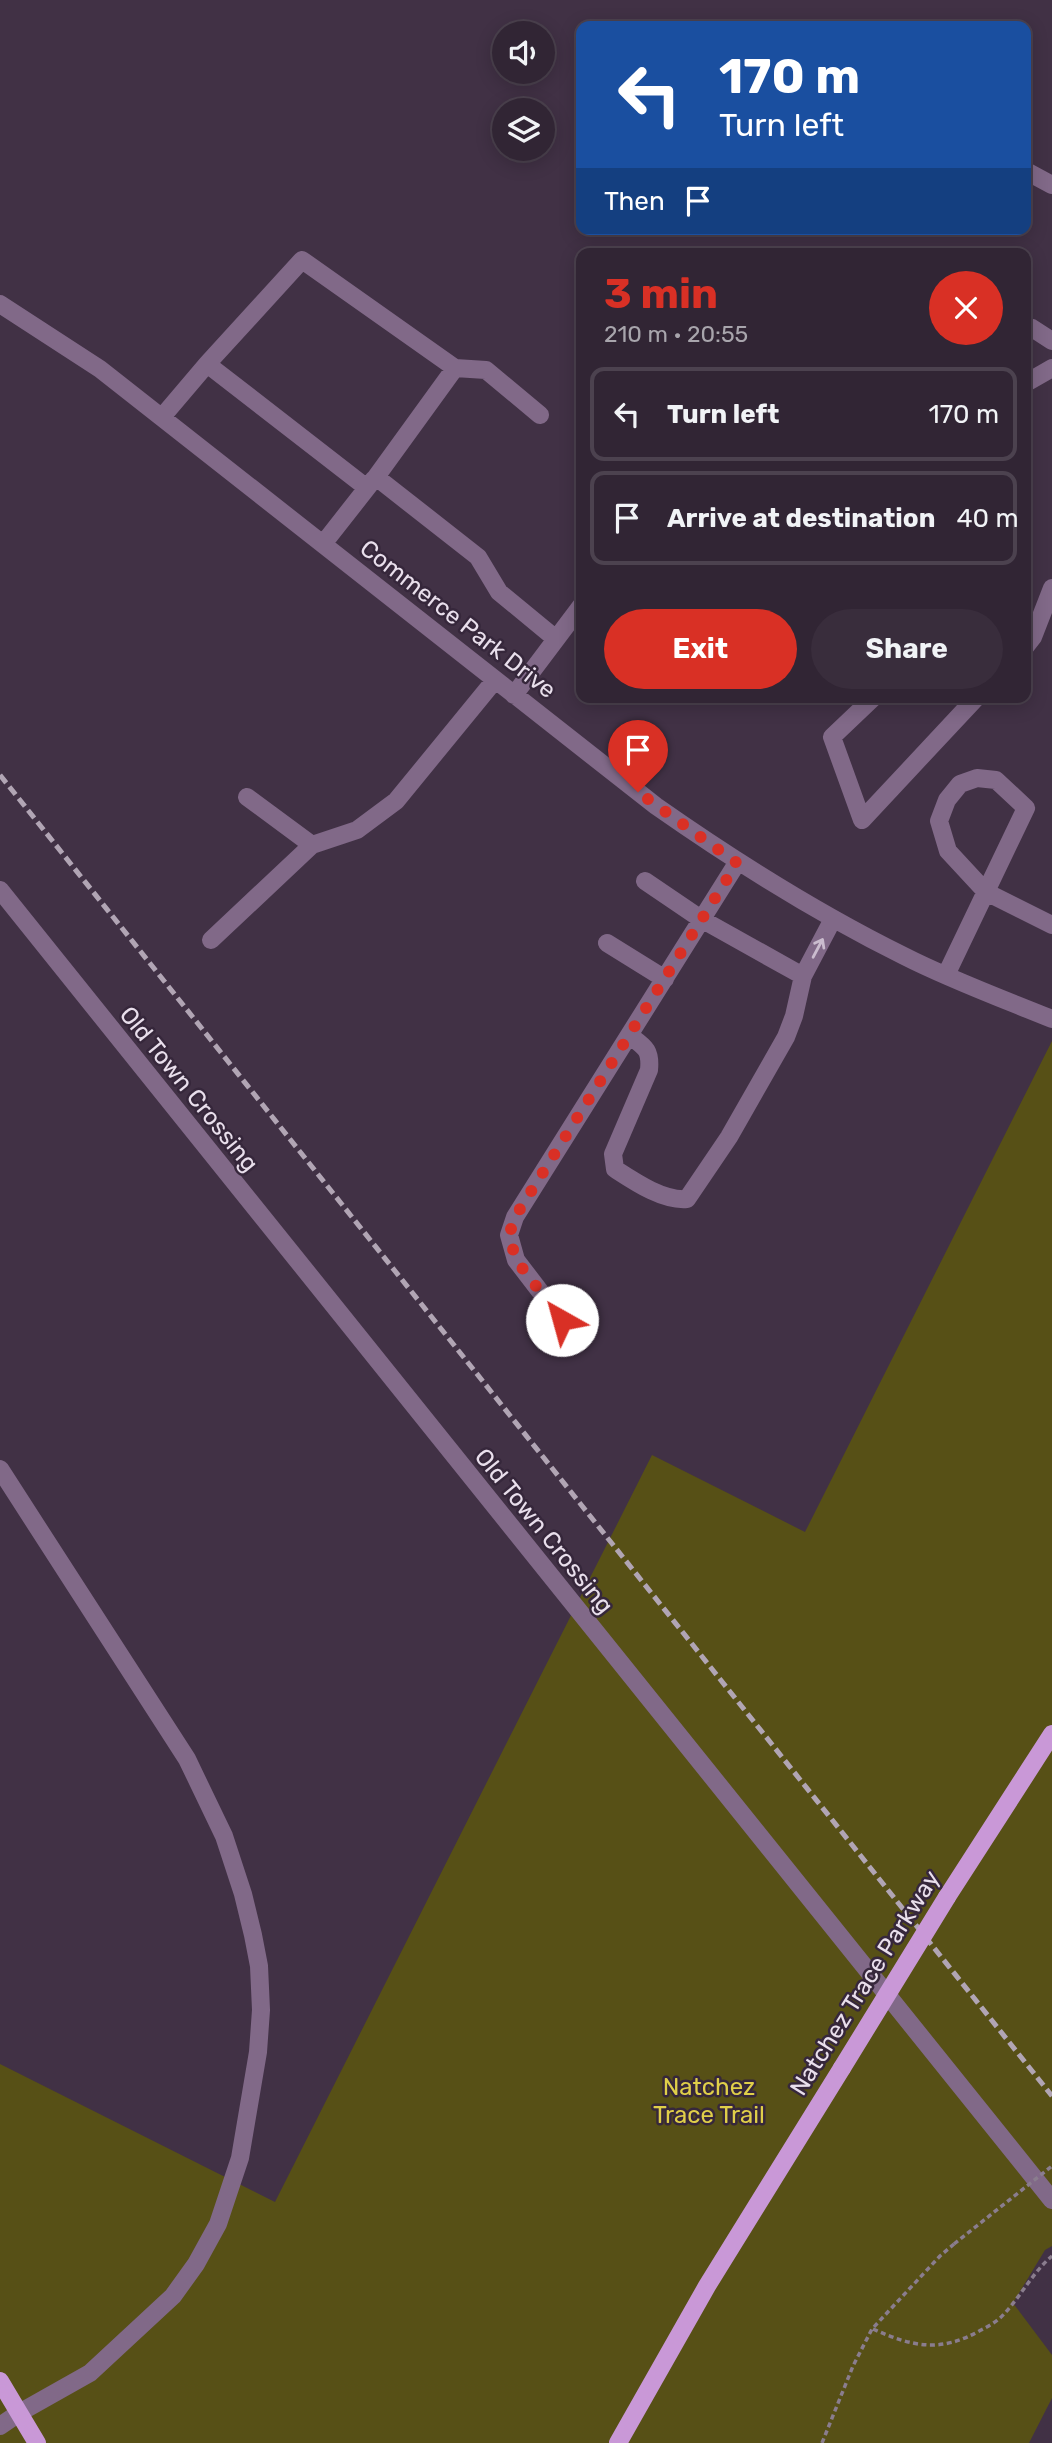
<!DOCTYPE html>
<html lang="en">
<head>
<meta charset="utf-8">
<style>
	:root { --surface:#312534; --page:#392d3c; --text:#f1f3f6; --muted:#a8a5ac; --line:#4c424f; --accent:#d93025 }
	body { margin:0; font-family:Rubik,sans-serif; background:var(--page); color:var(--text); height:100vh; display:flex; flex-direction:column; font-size:26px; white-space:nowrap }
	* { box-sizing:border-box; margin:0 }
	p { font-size:23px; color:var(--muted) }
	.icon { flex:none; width:38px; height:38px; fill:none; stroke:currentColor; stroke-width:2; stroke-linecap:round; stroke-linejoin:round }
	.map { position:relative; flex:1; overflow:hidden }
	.side { position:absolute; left:576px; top:248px; width:455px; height:455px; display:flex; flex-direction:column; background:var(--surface); border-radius:14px; box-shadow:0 4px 18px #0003,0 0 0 2px var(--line) }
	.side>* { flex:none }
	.hud { position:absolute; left:576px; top:21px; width:455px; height:214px; border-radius:14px; box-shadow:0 4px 18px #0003,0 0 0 2px var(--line); background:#1a4fa0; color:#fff; overflow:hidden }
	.fabs { position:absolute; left:492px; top:21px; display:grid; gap:14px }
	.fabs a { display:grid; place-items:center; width:63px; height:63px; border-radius:50%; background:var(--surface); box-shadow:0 4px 18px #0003,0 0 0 2px var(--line); font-size:35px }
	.pin { position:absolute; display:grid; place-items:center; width:60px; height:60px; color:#fff; margin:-72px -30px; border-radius:50% 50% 50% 0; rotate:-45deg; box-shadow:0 0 7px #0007 }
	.pin .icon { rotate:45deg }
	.me { position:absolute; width:77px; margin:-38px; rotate:322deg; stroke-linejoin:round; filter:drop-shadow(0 0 5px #0008) }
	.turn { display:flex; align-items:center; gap:24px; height:147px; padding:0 28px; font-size:32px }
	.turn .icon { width:91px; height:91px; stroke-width:2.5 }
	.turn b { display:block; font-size:49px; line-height:60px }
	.then { display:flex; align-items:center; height:66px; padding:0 28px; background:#0003; gap:14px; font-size:26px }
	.round { display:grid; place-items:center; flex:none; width:74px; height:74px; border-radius:37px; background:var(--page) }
	.head { display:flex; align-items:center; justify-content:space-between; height:119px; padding:0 28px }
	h1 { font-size:42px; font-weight:700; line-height:52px; color:var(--accent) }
	.primary-button { display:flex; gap:14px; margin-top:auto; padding:14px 28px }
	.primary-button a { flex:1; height:80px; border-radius:42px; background:var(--accent); color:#fff; font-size:28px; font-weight:700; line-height:80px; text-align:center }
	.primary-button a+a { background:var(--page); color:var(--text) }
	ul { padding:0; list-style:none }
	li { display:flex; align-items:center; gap:21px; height:94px; margin:0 14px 10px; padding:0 14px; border:4px solid var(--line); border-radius:14px }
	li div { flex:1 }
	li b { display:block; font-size:26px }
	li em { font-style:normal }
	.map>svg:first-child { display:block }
	.green { fill:#575016 }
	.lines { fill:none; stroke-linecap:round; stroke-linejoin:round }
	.path { stroke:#8a7d8e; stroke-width:3.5; stroke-dasharray:5 3.5; stroke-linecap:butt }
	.minor { stroke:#816988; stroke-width:18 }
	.major { stroke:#c998d7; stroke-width:18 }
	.rail { stroke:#b1a5b4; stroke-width:5; stroke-dasharray:10 5; stroke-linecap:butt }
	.path-bridge { stroke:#8a7d8e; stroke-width:3.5; stroke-dasharray:5 3.5; stroke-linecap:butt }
	.major-bridge { stroke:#c998d7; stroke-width:18 }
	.oneway { stroke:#cabcce }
	.route { stroke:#d93025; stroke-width:12; stroke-dasharray:0 21.6 }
	.labels { text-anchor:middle; stroke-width:5; stroke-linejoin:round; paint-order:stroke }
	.street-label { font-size:24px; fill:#e9dfec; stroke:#36273b }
	.park-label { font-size:24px; fill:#e0cf49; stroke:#36273b }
</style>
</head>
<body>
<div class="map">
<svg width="1052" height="2443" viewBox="0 0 1052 2443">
	<rect width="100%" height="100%" fill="#413145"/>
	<!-- green -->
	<path class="green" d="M1052 1041V2246L1045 2250 1013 2303 1052 2355V2398L1029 2443H0V2064L275 2202 652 1455 805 1532Z"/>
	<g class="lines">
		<!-- path -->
		<path class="path" d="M873 2329C913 2347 941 2353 981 2330 989 2326 998 2321 1004 2314 1021 2296 1033 2272 1052 2256
			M822 2443 853 2366 872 2329 940 2256 954 2244"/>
		<!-- minor -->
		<path class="minor" d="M1026 171 1052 185
			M0 304 100 369 656 806C736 862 817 913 904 956 951 980 1003 999 1052 1019
			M1026 327 1032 328 1052 341
			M207 364 302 260 455 368
			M1026 383 1052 368
			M540 415 486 370 455 368 376 477 478 557 499 592 556 639
			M162 417 207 364 367 488
			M323 544 374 479
			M1026 646 1033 637 1052 588
			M514 695 581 606
			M873 698 832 737 862 820 976 698
			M247 797 312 845
			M645 881 701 919 803 976
			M0 890 1052 2200
			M211 940 312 845 357 830 396 801 495 680
			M607 943 665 979
			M946 975 1026 808 996 780 977 778 960 784 947 800 939 821 948 851 986 892 1052 925
			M630 1036C645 1047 651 1050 649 1070L613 1154 615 1169C635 1182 663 1201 687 1199L729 1137 786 1037 794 1016 803 976 833 919
			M562 1320 516 1260 509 1235 515 1217 737 863
			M0 1469 187 1759 224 1836 243 1894 253 1935 259 1966 261 2010 258 2052 240 2158 218 2224 196 2264 173 2296 90 2373 19 2413 0 2426"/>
		<!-- major -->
		<path class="major" d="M947 1897 1052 1734
			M0 2381 37 2443
			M618 2443 707 2286 842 2068"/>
		<!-- rail -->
		<path class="rail" d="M0 775 1052 2096"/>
		<!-- path-bridge -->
		<path class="path-bridge" d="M954 2244 1052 2166"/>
		<!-- major-bridge -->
		<path class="major-bridge" d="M842 2068 947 1897"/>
	</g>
	<!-- one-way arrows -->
	<defs><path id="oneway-shaft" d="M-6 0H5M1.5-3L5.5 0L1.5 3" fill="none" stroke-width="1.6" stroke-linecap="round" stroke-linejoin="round" transform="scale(1.75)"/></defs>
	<use class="oneway" href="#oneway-shaft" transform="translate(818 948) rotate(-62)"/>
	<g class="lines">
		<!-- route -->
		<path class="route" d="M562 1320 516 1260 509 1235 515 1217 737 863 638 792"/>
	</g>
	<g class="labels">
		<!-- street labels -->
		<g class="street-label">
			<text transform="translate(458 619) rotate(38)" y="8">Commerce Park Drive</text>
			<text transform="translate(189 1089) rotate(51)" y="8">Old Town Crossing</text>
			<text transform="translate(544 1531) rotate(51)" y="8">Old Town Crossing</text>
			<text transform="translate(865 1983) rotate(-58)" y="8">Natchez Trace Parkway</text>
		</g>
		<!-- park labels -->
		<g class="park-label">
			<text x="709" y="2095">Natchez<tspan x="709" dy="28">Trace Trail</tspan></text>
		</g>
	</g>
</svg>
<div class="fabs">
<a><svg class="icon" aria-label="sound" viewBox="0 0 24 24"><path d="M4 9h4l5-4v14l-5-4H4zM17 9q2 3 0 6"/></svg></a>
<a><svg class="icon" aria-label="layers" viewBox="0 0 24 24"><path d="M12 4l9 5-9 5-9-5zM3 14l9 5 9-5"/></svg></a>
</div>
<div class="pin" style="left:638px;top:792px;background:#d93025"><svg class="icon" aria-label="arrive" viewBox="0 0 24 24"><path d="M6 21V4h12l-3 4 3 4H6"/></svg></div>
<svg class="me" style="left:562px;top:1320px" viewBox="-20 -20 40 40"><circle r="19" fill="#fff"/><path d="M0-13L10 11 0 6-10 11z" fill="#d93025"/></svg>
<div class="hud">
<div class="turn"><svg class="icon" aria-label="left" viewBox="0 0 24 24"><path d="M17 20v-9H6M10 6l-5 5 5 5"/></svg><div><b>170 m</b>Turn left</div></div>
<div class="then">Then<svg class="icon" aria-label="arrive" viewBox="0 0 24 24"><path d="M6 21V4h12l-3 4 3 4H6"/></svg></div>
</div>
<section class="side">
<div class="head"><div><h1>3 min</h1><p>210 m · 20:55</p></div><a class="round" style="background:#d93025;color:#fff"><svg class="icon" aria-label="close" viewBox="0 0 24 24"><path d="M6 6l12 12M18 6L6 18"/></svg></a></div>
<ul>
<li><svg class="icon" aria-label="left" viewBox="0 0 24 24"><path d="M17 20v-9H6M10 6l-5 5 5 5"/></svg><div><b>Turn left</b></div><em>170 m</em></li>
<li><svg class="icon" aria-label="arrive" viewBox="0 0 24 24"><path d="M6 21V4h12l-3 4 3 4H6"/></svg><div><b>Arrive at destination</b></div><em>40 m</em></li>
</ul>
<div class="primary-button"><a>Exit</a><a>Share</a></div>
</section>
</div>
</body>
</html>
